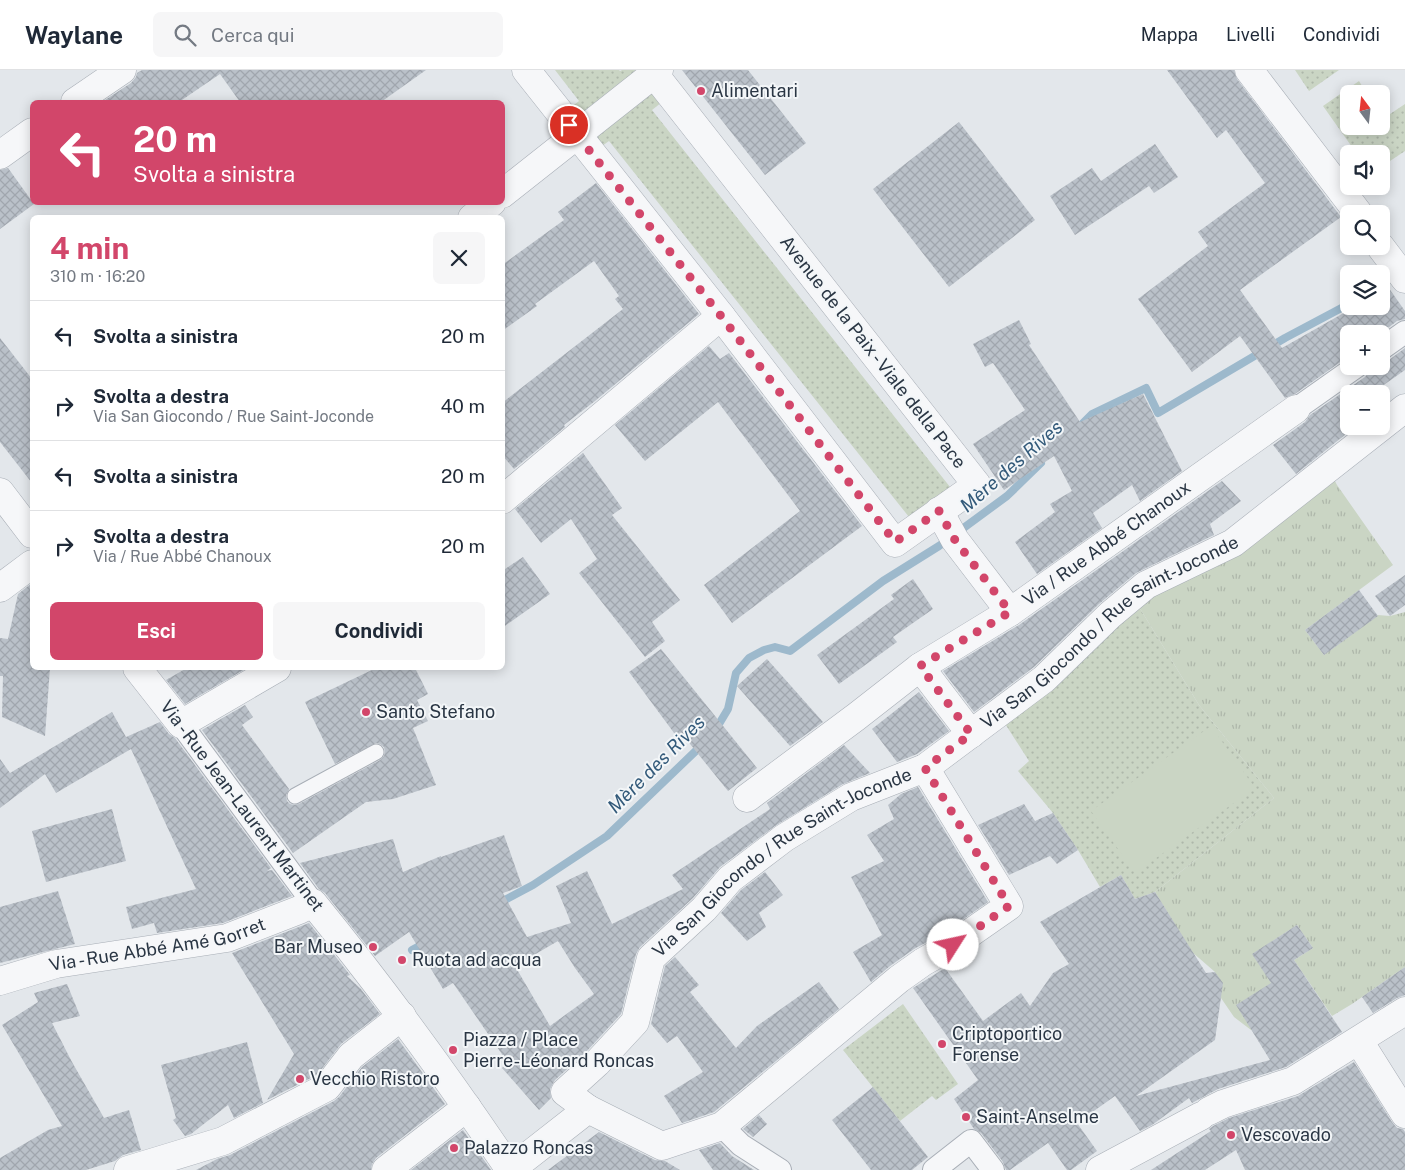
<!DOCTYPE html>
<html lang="it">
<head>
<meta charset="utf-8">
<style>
	:root { --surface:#fff; --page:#f6f6f7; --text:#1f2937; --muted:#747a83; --line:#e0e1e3; --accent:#d2466a }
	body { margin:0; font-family:"Public Sans",sans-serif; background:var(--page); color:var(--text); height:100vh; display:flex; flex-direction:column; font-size:19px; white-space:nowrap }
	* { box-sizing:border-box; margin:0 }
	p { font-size:16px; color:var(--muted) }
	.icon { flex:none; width:28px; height:28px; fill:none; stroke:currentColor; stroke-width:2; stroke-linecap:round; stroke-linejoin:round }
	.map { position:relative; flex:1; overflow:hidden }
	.side { position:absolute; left:30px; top:145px; width:475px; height:455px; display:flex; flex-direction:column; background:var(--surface); border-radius:8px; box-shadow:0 2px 12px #0003 }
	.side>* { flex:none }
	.hud { position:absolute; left:30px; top:30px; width:475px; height:105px; border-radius:8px; box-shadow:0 2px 12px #0003; background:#d2466a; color:#fff; overflow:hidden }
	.needle { width:32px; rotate:345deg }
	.buttons { position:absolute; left:1340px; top:15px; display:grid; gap:10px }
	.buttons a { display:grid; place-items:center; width:50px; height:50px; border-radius:8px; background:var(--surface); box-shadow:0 2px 12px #0003; font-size:25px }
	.pin { position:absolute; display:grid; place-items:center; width:42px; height:42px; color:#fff; margin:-21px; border:2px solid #fff; border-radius:50%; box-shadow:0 1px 5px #0007 }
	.me { position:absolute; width:55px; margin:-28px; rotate:55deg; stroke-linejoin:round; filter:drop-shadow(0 0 4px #0008) }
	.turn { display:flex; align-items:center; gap:18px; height:105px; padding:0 20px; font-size:22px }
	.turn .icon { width:65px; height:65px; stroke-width:2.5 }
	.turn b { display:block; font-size:35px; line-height:42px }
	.round { display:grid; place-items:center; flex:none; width:52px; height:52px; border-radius:8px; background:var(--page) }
	.summary { display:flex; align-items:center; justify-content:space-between; height:85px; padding:0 20px }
	h1 { font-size:30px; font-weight:700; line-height:38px; color:var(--accent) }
	.action { display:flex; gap:10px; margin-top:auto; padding:10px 20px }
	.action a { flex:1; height:58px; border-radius:8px; background:var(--accent); color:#fff; font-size:20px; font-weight:700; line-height:58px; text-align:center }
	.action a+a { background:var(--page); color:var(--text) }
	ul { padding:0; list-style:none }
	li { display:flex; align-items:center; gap:15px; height:70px; padding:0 20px; border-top:1px solid var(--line) }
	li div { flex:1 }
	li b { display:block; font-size:19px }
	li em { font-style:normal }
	header { display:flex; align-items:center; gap:30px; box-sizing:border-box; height:70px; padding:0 25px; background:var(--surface); border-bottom:1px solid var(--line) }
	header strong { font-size:24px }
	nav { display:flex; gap:28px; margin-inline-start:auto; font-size:18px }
	.search { width:350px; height:45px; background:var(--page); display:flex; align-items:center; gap:12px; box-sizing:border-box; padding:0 18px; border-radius:8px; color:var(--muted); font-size:19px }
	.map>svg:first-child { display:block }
	.grass { fill:url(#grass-dots) }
	.park { fill:url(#park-tufts) }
	.pitch { fill:#cad5c4 }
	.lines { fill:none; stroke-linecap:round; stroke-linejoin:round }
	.stream { stroke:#9db9cc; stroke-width:8 }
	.building { fill:url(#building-cross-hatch); fill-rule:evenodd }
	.service-casing { stroke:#a8aeb6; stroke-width:17 }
	.pedestrian-casing { stroke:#a8aeb6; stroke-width:24 }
	.minor-casing { stroke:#a8aeb6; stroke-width:29 }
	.tertiary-casing { stroke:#a8aeb6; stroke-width:29 }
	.service { stroke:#f6f7f9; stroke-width:15 }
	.pedestrian { stroke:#f6f7f9; stroke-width:22 }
	.minor { stroke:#f6f7f9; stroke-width:28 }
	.tertiary { stroke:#f6f7f9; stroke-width:28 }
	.route { stroke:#d2466a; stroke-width:9; stroke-dasharray:0 16.2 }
	.poi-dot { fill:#d2466a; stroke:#f3f6f8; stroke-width:2 }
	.labels { text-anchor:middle; stroke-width:4; stroke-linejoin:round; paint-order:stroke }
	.poi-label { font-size:18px; fill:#2a3644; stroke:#f3f6f8; text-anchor:start }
	.street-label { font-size:18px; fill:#2a3644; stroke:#f3f6f8 }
	.water-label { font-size:19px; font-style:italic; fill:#335a7a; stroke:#f3f6f8 }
</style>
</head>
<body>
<header>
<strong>Waylane</strong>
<div class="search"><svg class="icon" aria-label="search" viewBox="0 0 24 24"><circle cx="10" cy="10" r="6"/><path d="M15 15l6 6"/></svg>Cerca qui</div>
<nav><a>Mappa</a><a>Livelli</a><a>Condividi</a></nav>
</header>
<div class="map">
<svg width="1405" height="1100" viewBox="0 0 1405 1100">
	<defs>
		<pattern id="grass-dots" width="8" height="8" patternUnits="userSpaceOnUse" patternTransform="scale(1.25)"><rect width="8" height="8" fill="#cad5c4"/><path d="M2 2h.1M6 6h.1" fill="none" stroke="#aeb7aa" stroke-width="1.8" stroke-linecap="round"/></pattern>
		<pattern id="park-tufts" width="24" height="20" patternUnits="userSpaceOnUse" patternTransform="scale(1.25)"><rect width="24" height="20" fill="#cad5c4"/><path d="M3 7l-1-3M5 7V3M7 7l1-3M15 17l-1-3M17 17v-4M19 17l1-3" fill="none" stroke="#aeb7aa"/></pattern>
		<pattern id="building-cross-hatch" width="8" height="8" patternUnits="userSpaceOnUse" patternTransform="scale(1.25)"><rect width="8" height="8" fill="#bac1c9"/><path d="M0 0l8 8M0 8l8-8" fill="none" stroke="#a0a6ae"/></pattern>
	</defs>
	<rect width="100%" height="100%" fill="#e3e7eb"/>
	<!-- grass -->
	<path class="grass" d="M555 0H619L620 1 622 0H651L671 25 652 40 954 422 913 452 609 71 591 84 561 45 579 31Z
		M1295 0H1339L1309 21Z
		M1359 11 1367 24H1349V56H1381V45L1384 48 1405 34V81L1381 97V84H1357L1323 36Z
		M1136 532 1199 635 1274 728 1155 822 1135 829 1121 805 1100 817 1078 780 1053 743 1018 701 1029 691 1002 649Z
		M903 934 958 1014 936 1030 932 1026 900 1051 843 980Z"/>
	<!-- park -->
	<path class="park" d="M1332 405 1337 415 1393 495 1305 560 1324 585 1378 545 1390 546 1405 542V897L1352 934 1332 946 1294 890 1313 878 1297 855 1253 884 1271 913 1268 950 1251 960 1234 947 1221 928 1215 902 1192 882 1155 822 1274 728 1199 635 1136 532Z"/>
	<!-- pitch -->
	<path class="pitch" d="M1211 656 1255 718 1135 803 1091 741Z"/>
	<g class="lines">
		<!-- stream -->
		<path class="stream" d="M1080 356 1092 344 1146 318 1158 343 1285 268 1349 234
			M716 659 728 639 736 603 749 588 764 580 775 577 790 581 883 511 939 476 1007 426 1041 393
			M499 833 533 815 607 766 702 675
			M412 880 425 873"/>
	</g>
	<!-- building -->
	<path class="building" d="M142 0H426L381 32H240L220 4 179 32H102L131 13 136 7 137 3Z
		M682 0H748L806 73 765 105Z
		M1167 0H1234L1237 9 1341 147 1240 220 1282 278 1356 236H1381V207L1405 241V249L1397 251 1380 264H1349V286L1295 324 1285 328 1240 266 1192 302 1138 229 1208 176 1198 162 1265 113 1226 60 1217 68Z
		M959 52 1035 150 949 217 873 119Z
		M1155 74 1178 107 1154 123 1149 116 1075 165 1050 126 1092 98 1101 111Z
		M8 98 34 134 0 159V100Z
		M596 113 699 244 595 331 564 355 565 357 514 399 502 385V333L623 239 615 229 619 226 594 191 535 234 537 236 502 261V195L564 150 558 142Z
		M1019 250 1031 274 1029 275 1080 352 1143 324 1182 401 1140 431 1132 415 1093 443 1102 458 1037 504 1015 472 1055 442 1050 434 1072 421 1054 386 1004 420 973 374 1025 340 993 293 985 297 973 274Z
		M0 268 32 309V413L0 372Z
		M709 276 720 289 729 283 862 456 732 553 704 515 800 441 718 332 645 391 615 355Z
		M1405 278V300L1378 319 1388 331 1381 337V324H1349V356H1356L1296 404 1273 375 1305 352 1310 345 1365 307 1369 302 1370 296H1381V292L1389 290Z
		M583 383 622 438 612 445 680 530 652 552 665 571 645 587 579 503 597 489 571 449 541 473 515 439Z
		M1222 411 1241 431 1210 454 1214 465 1136 503 1099 534 1034 597 974 642 943 601 1019 555Z
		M523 487 550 524 502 558V501Z
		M1405 505V535L1390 546 1375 526Z
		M913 509 933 539 893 567 897 572 839 614 817 585 894 529 891 525Z
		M32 513V598H50L45 666 2 647 3 606H0V568L8 569 18 524Z
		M1359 520 1378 546 1324 585 1305 560Z
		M661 579 757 698 728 721 682 664 677 667 629 602Z
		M767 589 823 652 790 676 737 616Z
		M187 598H247L185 634 166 610Z
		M376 598H415L428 624 417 630 428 651 413 658 436 715 393 729 366 732 293 783 202 660 245 635 253 647 242 655 289 719 286 725 287 731 290 734 294 735 299 734 380 690 384 686 385 682 384 677 380 674 376 673 335 694 305 632Z
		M919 622 949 661 917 684 897 692 872 659Z
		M112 642 126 667 160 652 169 664 175 668 271 798 267 801 272 800 292 826 223 853 157 863 154 853 132 859 126 837 196 819 131 679 56 723 45 704 0 738V689L10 703Z
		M844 675 870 703 843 714 775 756 720 797 693 828 640 877 636 884 621 944 586 982 555 1010 550 1019 551 1028 539 1040 502 998 508 993 453 913 443 919 409 862 375 886 325 823 319 819 300 793 393 769 403 802 441 786V787L504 765 522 816 503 823 527 867 571 853 556 816 587 801 612 854 683 819 672 805 770 739 767 733ZM558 871 575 898 594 924 550 956 515 896Z
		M918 717 988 832 945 862 914 879 890 896 871 912 853 882 882 865 851 807 884 791 867 765 894 749 888 735 901 724Z
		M1024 734 1035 751 1053 743 1078 780 1057 794 1050 786 1009 805 978 755Z
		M112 739 126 791 46 812 32 761Z
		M765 802 783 825 759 843 766 857 747 871 721 843 741 820Z
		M1121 805 1135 829 1155 822 1206 903 1215 902 1223 913 1215 970 1136 1026 1270 990 1236 935 1271 913 1252 884 1297 855 1313 878 1294 890 1342 962 1286 997 1218 1019 1192 1033 1189 1028 1152 1055 1140 1061 1115 1026 1077 1053 1097 1081 1071 1100H1067L1048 1073 1010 1100H1006L1003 1092 981 1063 974 1059 954 1029 978 1010 913 918 945 898 983 951 1021 923 1030 936 1053 903 1069 894 1040 852Z
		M58 821 75 874 0 893V837Z
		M309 853 350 905 347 906 361 919 380 944 341 974 317 1005 267 1030 294 984 232 883Z
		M675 887 699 915 690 922 736 978 757 956 819 912 839 939 714 1042 682 1053 664 1026 703 1002 677 966 667 973 651 954 665 896Z
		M1405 897V925L1397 928 1373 943 1362 927Z
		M67 914 80 946 52 953 72 992 104 1048 129 1040 141 1080 123 1085 115 1091 86 1100H0V1088L48 1060 62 1056 2 955 38 932 34 923Z
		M398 969 445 1034 376 1088 372 1094 371 1100H196L217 1089 230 1085 334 1031 339 1027 362 997Z
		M247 972 263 1033 234 1048 228 1035 191 1064 185 1066 173 1050 176 1048 161 995Z
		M1354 992 1392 1052 1397 1058 1403 1059 1405 1062V1100H1245L1236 1080 1205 1100H1151L1211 1061 1209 1059 1213 1056 1229 1048 1298 1026Z
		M873 1017 928 1087 912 1100H871L832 1050Z
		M759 1045 767 1054 753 1067 743 1059Z
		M463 1060 491 1100H411Z
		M599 1062 655 1090 665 1091 680 1100H548Z
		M720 1073 732 1086 754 1100H713L699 1080Z"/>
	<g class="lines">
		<!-- service casing -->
		<g class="service-casing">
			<path id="service" d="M295 726 376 682"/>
		</g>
		<!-- pedestrian casing -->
		<g class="pedestrian-casing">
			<path id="pedestrian" d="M1381 279 1405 262
				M1296 339 1357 296
				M181 654 313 833
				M722 1056 741 1075 780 1100
				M934 1100 971 1071 993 1100"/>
		</g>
		<!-- minor casing -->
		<g class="minor-casing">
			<g id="minor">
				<path d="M526 0 721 246 895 473 977 415 651 0"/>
				<path d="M1249 0 1359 144"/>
				<path d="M75 32 122 0"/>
				<path d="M0 85 32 62"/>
				<path d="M1380 176 1405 209"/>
				<path d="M0 422 32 464"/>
				<path d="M502 430 721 246"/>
				<path d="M939 441 955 470 1010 542"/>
				<path d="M920 597 971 664"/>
				<path d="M137 598 181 654 277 598"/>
				<path id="s1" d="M747 728 856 647 920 597 1010 542 1296 339"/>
				<path id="s2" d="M0 911 56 894 227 868 299 840 313 833C383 919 448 1008 510 1100"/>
				<path d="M1359 971 1405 1044"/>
				<path id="s3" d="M588 1039 565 1022 597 993 635 952 651 888 704 839 730 809 784 768 851 727 925 698 1044 609 1110 545 1146 515 1233 473 1405 338"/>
				<path d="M1209 1041 1223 1034 1293 1011 1405 941"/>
				<path d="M128 1100 223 1071 327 1017 351 986 402 946"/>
				<path d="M386 1100 467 1037"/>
				<path d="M510 1100 588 1039 662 1076 722 1056 899 909 923 892 953 875 1009 836 925 698"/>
				<path d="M1100 1100 1201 1046"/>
			</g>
		</g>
		<!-- tertiary casing -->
		<g class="tertiary-casing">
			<path id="tertiary" d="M502 124 659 0
				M472 148 492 132
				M0 518 32 494"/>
		</g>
		<!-- service -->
		<use href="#service" class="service"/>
		<!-- pedestrian -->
		<use href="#pedestrian" class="pedestrian"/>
		<!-- minor -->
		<use href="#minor" class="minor"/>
		<!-- tertiary -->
		<use href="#tertiary" class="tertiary"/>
	</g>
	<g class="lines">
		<!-- route -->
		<path class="route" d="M569 55 721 246 895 472 939 441 955 470 1010 542 920 596 971 664 925 698 1009 836 953 875"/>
	</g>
	<!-- markers -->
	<g class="poi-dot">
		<circle cx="701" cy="21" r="5"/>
		<circle cx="366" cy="642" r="5"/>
		<circle cx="373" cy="877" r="5"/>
		<circle cx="402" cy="890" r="5"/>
		<circle cx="942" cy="974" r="5"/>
		<circle cx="453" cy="980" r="5"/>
		<circle cx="300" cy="1009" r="5"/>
		<circle cx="966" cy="1047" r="5"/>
		<circle cx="1231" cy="1065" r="5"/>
		<circle cx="454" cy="1078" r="5"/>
	</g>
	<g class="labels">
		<!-- poi labels -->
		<g class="poi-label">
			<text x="711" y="27">Alimentari</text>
			<text x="376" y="648">Santo Stefano</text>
			<text x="363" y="883" text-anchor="end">Bar Museo</text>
			<text x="412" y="896">Ruota ad acqua</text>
			<text x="952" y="970">Criptoportico<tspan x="952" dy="21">Forense</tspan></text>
			<text x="463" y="976">Piazza / Place<tspan x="463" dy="21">Pierre-Léonard Roncas</tspan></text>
			<text x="310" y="1015">Vecchio Ristoro</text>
			<text x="976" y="1053">Saint-Anselme</text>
			<text x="1241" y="1071">Vescovado</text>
			<text x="464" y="1084">Palazzo Roncas</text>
		</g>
		<!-- street labels -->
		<g class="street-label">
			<text transform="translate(873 282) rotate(52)" y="6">Avenue de la Paix - Viale della Pace</text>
			<text dy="6" stroke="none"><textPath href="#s1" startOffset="441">Via / Rue Abbé Chanoux</textPath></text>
			<text dy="6" stroke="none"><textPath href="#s3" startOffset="762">Via San Giocondo / Rue Saint-Joconde</textPath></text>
			<text transform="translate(242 736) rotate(53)" y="6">Via - Rue Jean-Laurent Martinet</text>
			<text dy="6" stroke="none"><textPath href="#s3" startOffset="358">Via San Giocondo / Rue Saint-Joconde</textPath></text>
			<text dy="6" stroke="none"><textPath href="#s2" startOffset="162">Via - Rue Abbé Amé Gorret</textPath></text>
		</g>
		<!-- water labels -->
		<g class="water-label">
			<text transform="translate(1011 396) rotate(-41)" y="7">Mère des Rives</text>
			<text transform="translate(656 694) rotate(-45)" y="7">Mère des Rives</text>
		</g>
	</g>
</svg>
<div class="buttons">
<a><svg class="needle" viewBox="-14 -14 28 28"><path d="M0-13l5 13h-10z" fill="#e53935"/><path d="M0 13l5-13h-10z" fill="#747a83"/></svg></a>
<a><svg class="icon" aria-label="sound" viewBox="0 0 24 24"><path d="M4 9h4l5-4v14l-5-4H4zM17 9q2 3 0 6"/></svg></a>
<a><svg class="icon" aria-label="search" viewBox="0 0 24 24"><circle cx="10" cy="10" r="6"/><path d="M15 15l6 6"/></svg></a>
<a><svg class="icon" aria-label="layers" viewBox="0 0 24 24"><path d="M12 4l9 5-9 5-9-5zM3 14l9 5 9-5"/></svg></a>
<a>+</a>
<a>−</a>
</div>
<div class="pin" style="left:569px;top:55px;background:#d93025"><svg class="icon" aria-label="arrive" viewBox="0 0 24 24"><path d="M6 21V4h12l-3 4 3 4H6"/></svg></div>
<svg class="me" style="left:953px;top:875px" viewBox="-20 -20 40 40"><circle r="19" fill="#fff"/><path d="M0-13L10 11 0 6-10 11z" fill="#d2466a"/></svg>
<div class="hud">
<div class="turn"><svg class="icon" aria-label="left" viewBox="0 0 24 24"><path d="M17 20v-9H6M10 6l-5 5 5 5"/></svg><div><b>20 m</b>Svolta a sinistra</div></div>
</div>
<section class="side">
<div class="summary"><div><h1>4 min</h1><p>310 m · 16:20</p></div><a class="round"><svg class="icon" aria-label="close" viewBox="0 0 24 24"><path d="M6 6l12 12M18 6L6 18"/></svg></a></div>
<ul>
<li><svg class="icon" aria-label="left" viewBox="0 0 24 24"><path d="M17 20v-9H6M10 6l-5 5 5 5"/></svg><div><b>Svolta a sinistra</b></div><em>20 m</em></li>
<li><svg class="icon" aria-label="right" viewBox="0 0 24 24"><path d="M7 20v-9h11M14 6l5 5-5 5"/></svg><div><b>Svolta a destra</b><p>Via San Giocondo / Rue Saint-Joconde</p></div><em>40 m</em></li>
<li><svg class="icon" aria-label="left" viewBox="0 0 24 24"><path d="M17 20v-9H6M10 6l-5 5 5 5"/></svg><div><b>Svolta a sinistra</b></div><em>20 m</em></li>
<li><svg class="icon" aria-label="right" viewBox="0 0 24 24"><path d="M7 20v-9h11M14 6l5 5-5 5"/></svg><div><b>Svolta a destra</b><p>Via / Rue Abbé Chanoux</p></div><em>20 m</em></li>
</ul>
<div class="action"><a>Esci</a><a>Condividi</a></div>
</section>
</div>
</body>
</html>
